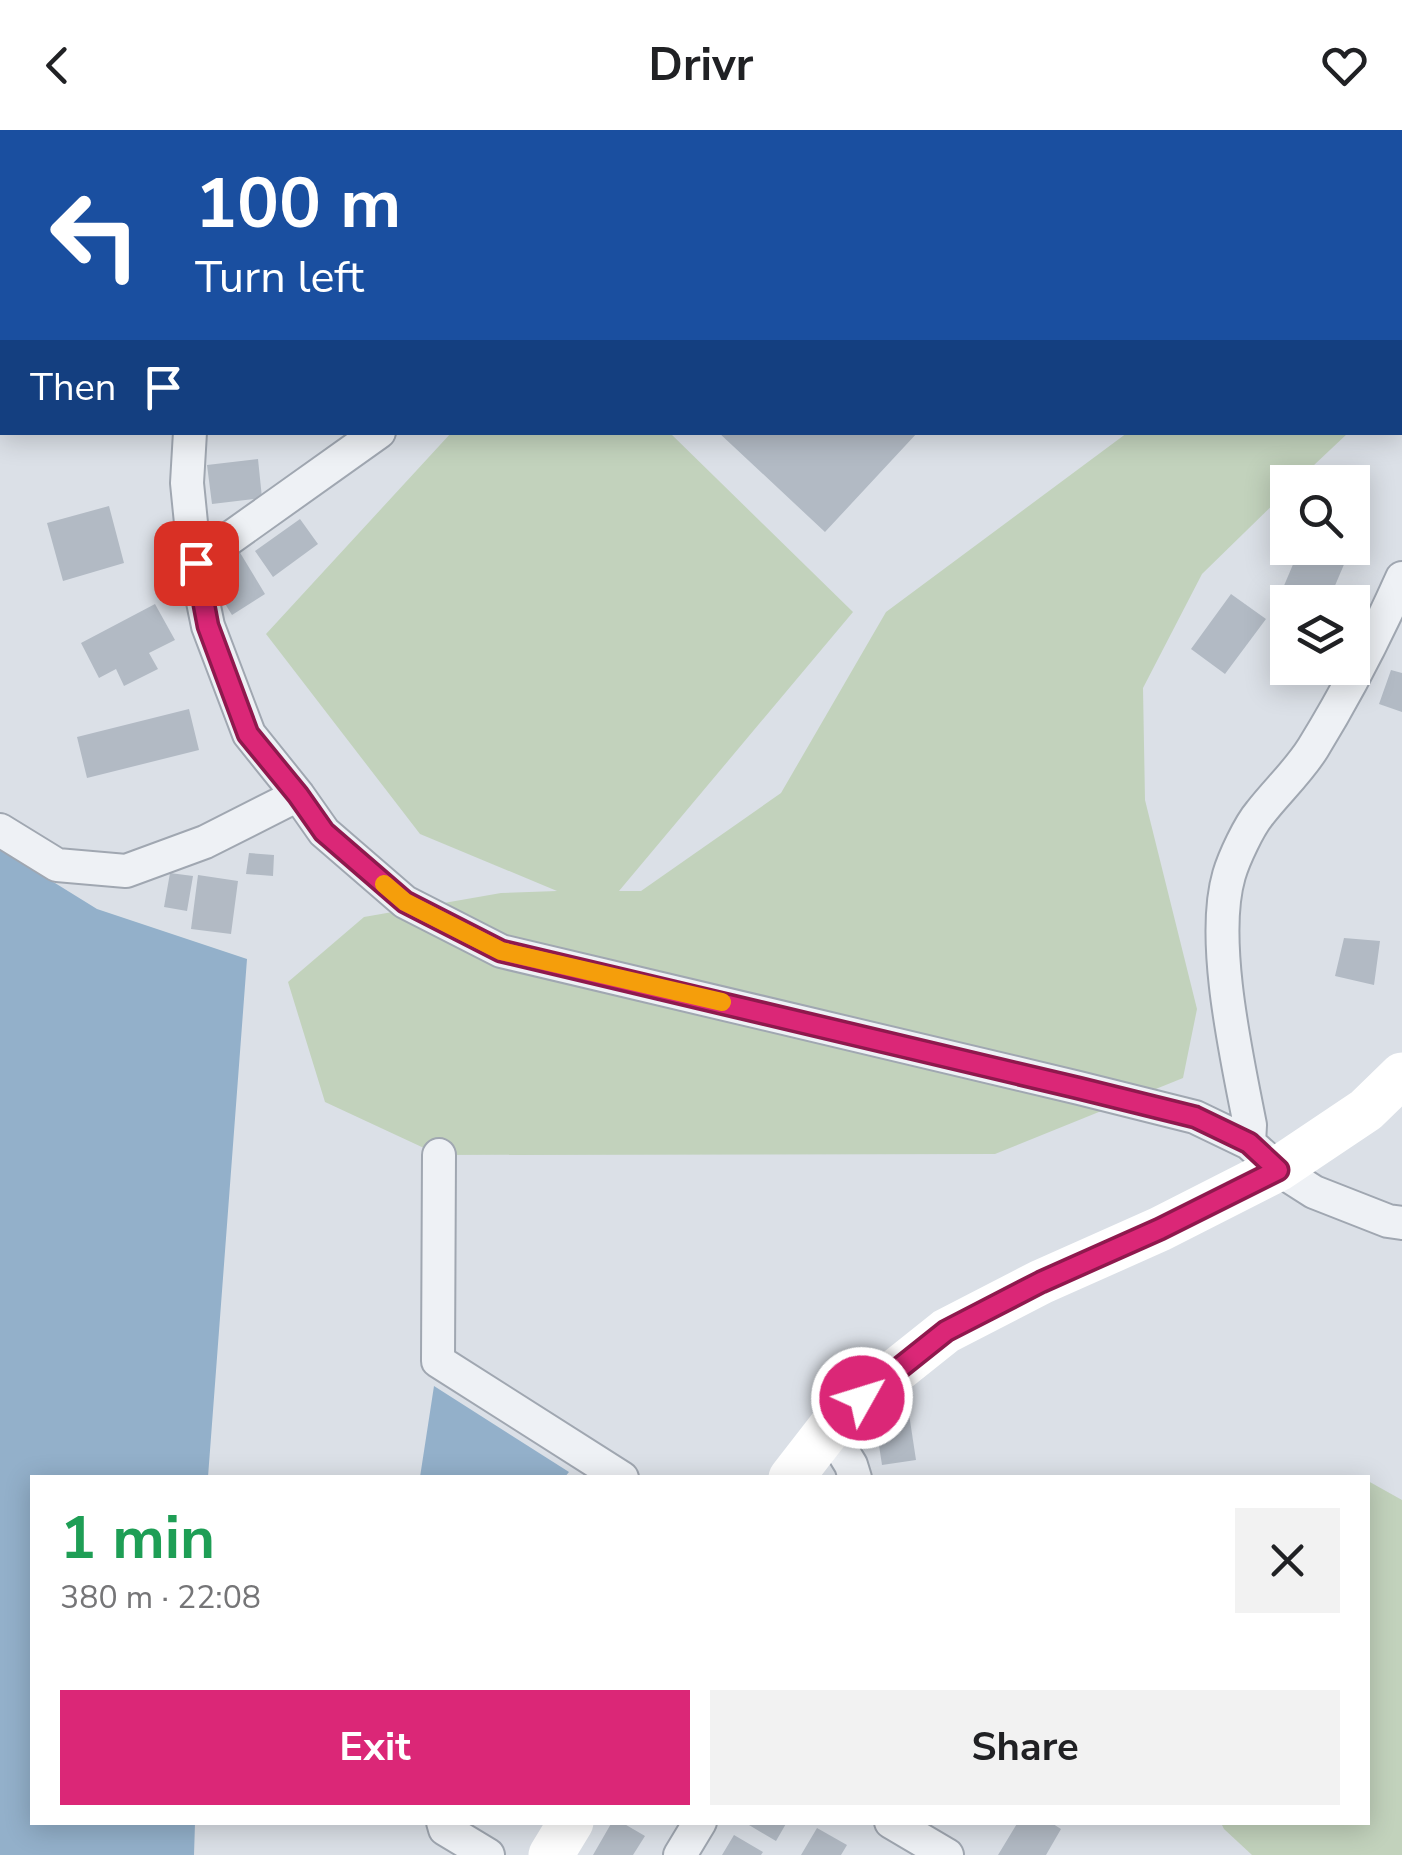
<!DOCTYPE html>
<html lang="en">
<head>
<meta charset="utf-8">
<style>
	:root { --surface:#fff; --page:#f2f2f2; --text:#202124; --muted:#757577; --accent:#db2777 }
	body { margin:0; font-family:"Nunito Sans",sans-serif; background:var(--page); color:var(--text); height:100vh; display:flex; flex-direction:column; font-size:38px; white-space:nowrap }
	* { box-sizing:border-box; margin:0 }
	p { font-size:32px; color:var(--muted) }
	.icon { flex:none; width:55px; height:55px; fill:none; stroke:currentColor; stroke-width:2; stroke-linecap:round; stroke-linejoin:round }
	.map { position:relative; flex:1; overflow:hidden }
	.sheet { position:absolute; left:30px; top:1345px; width:1340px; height:350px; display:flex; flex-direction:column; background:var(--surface); border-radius:0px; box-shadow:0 5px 25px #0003 }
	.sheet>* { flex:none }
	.banner { position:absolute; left:0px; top:0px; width:1402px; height:305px; box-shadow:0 5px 25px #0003; background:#1a4fa0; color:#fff; overflow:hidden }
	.buttons { position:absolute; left:1270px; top:335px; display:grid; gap:20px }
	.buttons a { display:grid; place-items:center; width:100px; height:100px; border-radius:0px; background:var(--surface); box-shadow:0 5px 25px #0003; font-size:50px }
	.pin { position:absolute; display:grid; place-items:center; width:85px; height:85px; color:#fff; margin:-42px; border-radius:20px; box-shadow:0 5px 15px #0006 }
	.me { position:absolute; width:110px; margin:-55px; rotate:51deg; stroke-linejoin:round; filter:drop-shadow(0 0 8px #0008) }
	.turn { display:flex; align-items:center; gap:35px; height:210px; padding:0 30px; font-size:45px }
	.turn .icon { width:130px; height:130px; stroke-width:2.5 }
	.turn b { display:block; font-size:70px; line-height:85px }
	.then { display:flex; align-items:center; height:95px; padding:0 30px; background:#0003; gap:20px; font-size:38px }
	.round { display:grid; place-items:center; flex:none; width:105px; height:105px; border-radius:0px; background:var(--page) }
	.headline { display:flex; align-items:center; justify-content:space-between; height:170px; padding:0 30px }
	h1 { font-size:60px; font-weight:700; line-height:75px; color:#1e9e55 }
	.action { display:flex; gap:20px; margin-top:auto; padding:20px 30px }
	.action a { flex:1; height:115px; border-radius:0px; background:var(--accent); color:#fff; font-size:40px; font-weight:700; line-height:115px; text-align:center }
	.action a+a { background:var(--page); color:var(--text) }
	header { display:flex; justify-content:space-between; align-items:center; height:130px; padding:0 30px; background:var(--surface); font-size:45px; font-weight:700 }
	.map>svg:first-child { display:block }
	.green { fill:#c2d2bc }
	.water { fill:#93b0ca }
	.building { fill:#b2bac4 }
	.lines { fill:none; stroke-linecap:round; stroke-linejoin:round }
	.street-casing { stroke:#a0a7b1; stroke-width:36 }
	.street { stroke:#eef1f5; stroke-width:32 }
	.secondary { stroke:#fff; stroke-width:45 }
	.route-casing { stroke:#8e194d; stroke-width:25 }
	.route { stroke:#db2777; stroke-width:18 }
	.slow { stroke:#f59e0b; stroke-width:18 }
</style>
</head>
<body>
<header><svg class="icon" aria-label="back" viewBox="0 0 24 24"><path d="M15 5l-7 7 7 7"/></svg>Drivr<svg class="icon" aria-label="heart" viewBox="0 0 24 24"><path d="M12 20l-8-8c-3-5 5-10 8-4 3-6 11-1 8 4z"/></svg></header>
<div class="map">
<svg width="1402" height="1725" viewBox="0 0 1402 1725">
	<rect width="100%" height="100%" fill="#dbe0e7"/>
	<!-- green -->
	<path class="green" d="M1237 0H1402V251L1400 253V2H1237Z
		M451 303H670L853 482 619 761H641L781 663 886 482 1127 303H1348L1296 352H1288L1287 361 1202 444 1143 558 1145 670 1197 879 1183 948 995 1024 439 1025 325 972 288 852 364 787 501 763 557 761 420 704 266 504Z
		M1368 1351 1402 1370V1725H1252L1224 1699 1221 1693 1368 1692Z"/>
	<!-- water -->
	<path class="water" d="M0 719 97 779 247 829 208 1347 32 1348V1692L195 1693 194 1725H0Z
		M434 1256 569 1342 564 1348 420 1347Z"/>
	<!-- building -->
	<path class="building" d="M718 302H918L825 402Z
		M258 329 262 368 212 374 207 335Z
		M109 376 124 433 63 451 47 393Z
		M1352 382 1364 387 1353 414H1352Z
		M300 389 318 414 273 447 255 421Z
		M1300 418H1351L1328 472H1316L1283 458Z
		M239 421 265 464 232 485 216 459 229 450 219 433Z
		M1231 464 1266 489 1225 544 1191 519Z
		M155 474 175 510 149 523 158 539 124 556 116 539 99 548 81 513Z
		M1391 540 1402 543V582L1379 574Z
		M189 579 199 620 87 648 77 607Z
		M249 723 274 725 273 746 246 744Z
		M170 743 193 746 187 781 164 777Z
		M198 745 238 751 231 804 191 799Z
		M1344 808 1380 811 1374 855 1335 846Z
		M909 1284 916 1330 882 1335 875 1289Z
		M612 1692H621L645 1706 633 1725H593Z
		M744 1692H787L776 1711Z
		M1018 1692H1050L1061 1699 1046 1725H998Z
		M817 1698 847 1715 841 1725H801Z
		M734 1705 763 1722 761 1725H722Z"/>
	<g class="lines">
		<!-- street casing -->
		<g class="street-casing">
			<path id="street" d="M643 0 644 2
				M210 2V0
				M190 302 187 353 195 433 208 496 249 604 298 665 324 702 405 772 501 821 1079 958 1195 987 1249 1013 1278 1039 1314 1062 1388 1091 1402 1093
				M195 433 379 302
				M0 700 57 735 126 741 205 712 298 665
				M1249 1013 1250 995C1237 928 1210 810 1229 745 1234 728 1249 696 1260 683 1277 661 1298 642 1313 618 1345 566 1377 504 1402 448
				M439 1025 438 1231 622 1348
				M829 1299 851 1335 855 1348
				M443 1692 445 1699 488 1725
				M891 1692 947 1725
				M680 1725 700 1692"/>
		</g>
		<!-- street -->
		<use href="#street" class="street"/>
		<!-- secondary -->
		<path class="secondary" d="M791 1348 829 1299 862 1268 946 1201 1041 1152 1160 1099 1278 1039 1366 980 1402 945
			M551 1725 571 1692"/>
	</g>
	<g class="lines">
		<!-- route casing -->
		<g class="route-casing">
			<path id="route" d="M196 433 208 496 248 604 298 665 324 702 405 772 501 821 1078 958 1195 987 1249 1013 1278 1040 1160 1099 1041 1152 946 1201 862 1268"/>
		</g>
		<!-- route -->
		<use href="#route" class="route"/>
		<!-- slow -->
		<path class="slow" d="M384 754 405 772 501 821 722 872"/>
	</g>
</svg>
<div class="buttons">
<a><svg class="icon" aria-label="search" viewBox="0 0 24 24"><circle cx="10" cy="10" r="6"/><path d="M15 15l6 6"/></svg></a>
<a><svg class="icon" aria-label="layers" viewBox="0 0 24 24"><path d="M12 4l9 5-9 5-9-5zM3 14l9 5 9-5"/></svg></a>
</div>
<div class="pin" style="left:196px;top:433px;background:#d93025"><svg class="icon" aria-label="arrive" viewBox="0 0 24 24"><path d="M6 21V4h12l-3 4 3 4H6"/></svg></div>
<svg class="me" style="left:862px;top:1268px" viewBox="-20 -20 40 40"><circle r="17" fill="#db2777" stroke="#fff" stroke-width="3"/><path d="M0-11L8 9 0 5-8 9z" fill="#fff"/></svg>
<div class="banner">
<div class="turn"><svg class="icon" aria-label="left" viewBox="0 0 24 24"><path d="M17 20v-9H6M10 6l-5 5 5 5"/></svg><div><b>100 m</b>Turn left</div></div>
<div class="then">Then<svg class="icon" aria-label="arrive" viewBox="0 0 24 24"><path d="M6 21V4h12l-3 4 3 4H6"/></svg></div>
</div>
<section class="sheet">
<div class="headline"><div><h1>1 min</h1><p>380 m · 22:08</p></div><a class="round"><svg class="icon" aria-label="close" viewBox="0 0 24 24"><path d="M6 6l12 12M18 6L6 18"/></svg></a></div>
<div class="action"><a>Exit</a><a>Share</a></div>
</section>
</div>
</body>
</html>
